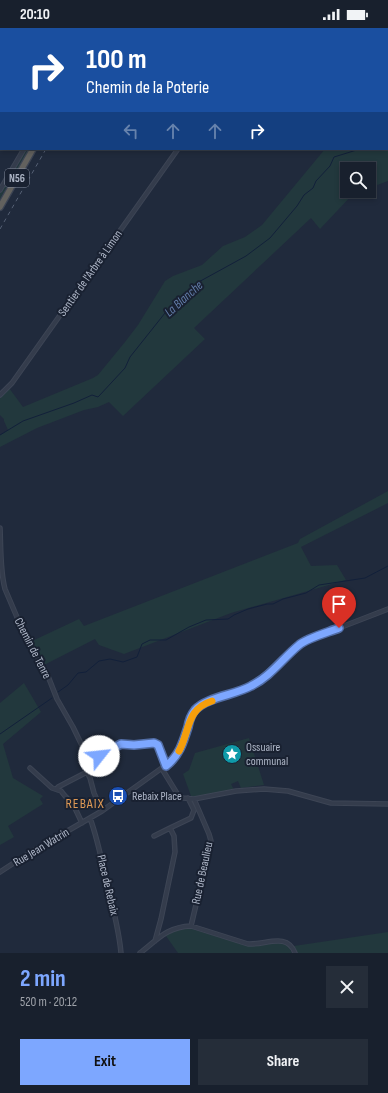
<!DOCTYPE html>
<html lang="en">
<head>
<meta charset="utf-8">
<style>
	:root { --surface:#18202d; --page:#252d39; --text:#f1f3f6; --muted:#9fa3aa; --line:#363e49; --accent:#7da7ff }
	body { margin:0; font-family:"Sofia Sans Condensed",sans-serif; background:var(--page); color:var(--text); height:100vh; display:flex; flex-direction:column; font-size:15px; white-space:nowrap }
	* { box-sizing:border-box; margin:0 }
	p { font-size:13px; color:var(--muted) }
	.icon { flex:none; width:22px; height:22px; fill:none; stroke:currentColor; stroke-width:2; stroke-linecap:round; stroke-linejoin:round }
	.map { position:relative; height:925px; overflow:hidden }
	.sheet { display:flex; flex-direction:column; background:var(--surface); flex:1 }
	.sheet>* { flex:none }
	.banner { position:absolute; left:0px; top:0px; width:388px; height:122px; box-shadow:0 2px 6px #0003,0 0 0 1px var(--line); background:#1a4fa0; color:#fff; overflow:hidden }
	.controls { position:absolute; left:340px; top:134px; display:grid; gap:8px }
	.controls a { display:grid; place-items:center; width:36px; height:36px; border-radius:0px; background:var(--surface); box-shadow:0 2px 6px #0003,0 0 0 1px var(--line); font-size:20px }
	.pin { position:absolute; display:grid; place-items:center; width:34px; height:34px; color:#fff; margin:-41px -17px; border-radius:50% 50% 50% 0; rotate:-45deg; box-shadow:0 0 4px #0007 }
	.pin .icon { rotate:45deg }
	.me { position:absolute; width:44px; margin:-22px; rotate:61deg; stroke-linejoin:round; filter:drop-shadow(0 0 3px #0008) }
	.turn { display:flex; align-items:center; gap:14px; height:84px; padding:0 20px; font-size:18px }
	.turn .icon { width:52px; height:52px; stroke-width:2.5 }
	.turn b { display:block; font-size:28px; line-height:34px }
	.lanes { display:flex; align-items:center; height:38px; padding:0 20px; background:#0003; justify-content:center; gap:20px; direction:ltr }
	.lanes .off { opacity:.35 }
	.round { display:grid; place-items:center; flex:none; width:42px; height:42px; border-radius:0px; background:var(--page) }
	.summary { display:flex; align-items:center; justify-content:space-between; height:68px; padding:0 20px }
	h1 { font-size:24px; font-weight:700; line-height:30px; color:var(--accent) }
	.button { display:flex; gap:8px; margin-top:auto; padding:8px 20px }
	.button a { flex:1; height:46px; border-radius:0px; background:var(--accent); color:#111; font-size:16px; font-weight:700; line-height:46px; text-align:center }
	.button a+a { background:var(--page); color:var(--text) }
	.status { display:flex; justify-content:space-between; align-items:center; height:28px; padding:0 20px; background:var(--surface); direction:ltr }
	.status svg { height:11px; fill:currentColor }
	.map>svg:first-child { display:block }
	.green { fill:#22383d }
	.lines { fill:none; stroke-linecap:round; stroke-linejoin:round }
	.stream { stroke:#12203a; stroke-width:1 }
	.minor-casing { stroke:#3d4555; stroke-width:5.5 }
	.trunk-casing { stroke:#3c4454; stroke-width:8 }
	.minor { stroke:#343c4c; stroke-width:3.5 }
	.trunk { stroke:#62615e; stroke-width:5.5 }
	.rail { stroke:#556074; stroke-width:1; stroke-dasharray:4 4; stroke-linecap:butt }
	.route-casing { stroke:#516da6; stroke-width:10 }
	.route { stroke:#7da7ff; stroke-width:7 }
	.slow { stroke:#f59e0b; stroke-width:7 }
	.labels { text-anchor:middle; stroke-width:4; stroke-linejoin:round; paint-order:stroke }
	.shield { fill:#192131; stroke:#828a9b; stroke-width:1 }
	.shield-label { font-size:11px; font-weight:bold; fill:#afb7c8 }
	.street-label { font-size:12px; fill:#afb7c8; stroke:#192131 }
	.poi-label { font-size:12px; fill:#afb7c8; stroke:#192131; text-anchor:start }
	.water-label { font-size:13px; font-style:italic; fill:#647eab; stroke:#192131 }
	.quarter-label { font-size:14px; letter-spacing:1px; fill:#dd9855; stroke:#192131 }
</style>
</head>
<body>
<div class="status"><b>20:10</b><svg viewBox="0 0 49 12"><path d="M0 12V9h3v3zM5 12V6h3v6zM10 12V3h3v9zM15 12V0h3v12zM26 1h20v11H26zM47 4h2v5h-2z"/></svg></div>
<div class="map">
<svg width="388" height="925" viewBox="0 0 388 925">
	<rect width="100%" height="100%" fill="#202a3c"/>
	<!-- green -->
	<path class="green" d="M0 0H87L1 1V45Z
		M388 93V153L369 160V141H347V163H359L354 165 320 201 311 190 194 300 205 311 123 388 109 374 98 379 84 382 37 400 0 419V407L8 402 4 393V391L0 387V368L9 360 23 379 93 350 98 347 125 314 138 297 165 253 173 248 202 237 223 218 245 209 262 197 325 121H387Z
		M26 121H29L0 171V165Z
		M388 463V475L301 519 311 538 337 537 346 552 231 585 124 626 99 617 95 611 44 637 30 614 79 591 84 598 298 515 300 511Z
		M24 655 41 684 3 716 13 750 43 768 40 771 43 776 8 798 14 809 0 817V675Z
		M249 710 264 757 241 760 238 753 231 756 234 762 200 768H191L183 746 189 742 195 725Z
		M186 899 248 918C261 918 274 912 287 915L292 925H178L166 908 176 901Z
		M388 904V925H297L294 918Z"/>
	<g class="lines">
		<!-- stream -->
		<path class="stream" d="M387 116 388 115
			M0 407 23 393 74 375 92 367 98 369 99 368 125 340 130 329 169 280 195 256 246 228 270 210 297 178 304 167 313 160 316 153 330 138 334 129 360 121
			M58 664 68 657 78 645 86 644 99 633 110 631 123 634 137 629 142 616 150 612H166L189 599 206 592 228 591 234 587 248 581 267 576H273L283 571 306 565 319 557 365 550 388 538
			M0 706 52 670"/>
		<!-- minor casing -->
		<g class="minor-casing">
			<path id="minor" d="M99 1 100 0
				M230 1 231 0
				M0 103 1 102
				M0 162 24 121
				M0 367 12 355 178 121
				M0 500C1 519 0 543 5 561L28 615 46 643 57 671 73 699 90 734
				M30 740 52 760 61 763 65 768 73 776 82 795
				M162 741 178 767 183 770 194 771 236 763 264 761 288 763 331 775 388 776
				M87 744 90 734 107 723 121 716 134 717 154 715 158 717 166 738
				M87 744 90 750 94 765 102 783
				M58 762V759L87 744
				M90 790C98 812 102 834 107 856 113 879 119 902 121 925
				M154 808 170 800
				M0 844 26 827 102 783 173 732 181 720 194 684 200 678 208 674 251 659 268 648 300 615 388 581
				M191 898 211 813 209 806 194 771
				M155 913 161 891 175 824 174 808 170 800 191 790 194 782 188 770
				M140 925C158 911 167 899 191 898L248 916C266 917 287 904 295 925"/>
		</g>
		<!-- trunk casing -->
		<g class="trunk-casing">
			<path id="trunk" d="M109 1 110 0
				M0 179 33 121"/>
		</g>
		<!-- minor -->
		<use href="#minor" class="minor"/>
		<!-- trunk -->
		<use href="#trunk" class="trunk"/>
		<!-- rail -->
		<path class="rail" d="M128 1 129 0
			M0 201 46 121"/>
	</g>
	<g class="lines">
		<!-- route casing -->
		<g class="route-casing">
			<path id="route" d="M99 728 121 716 134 717 154 715 158 717 166 738C179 728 183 715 188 699 189 693 191 687 195 682 207 669 235 667 251 658 271 648 282 631 299 617 307 610 329 604 339 600"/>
		</g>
		<!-- route -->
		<use href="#route" class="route"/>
		<!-- slow -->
		<path class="slow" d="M179 723C190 703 186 681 212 673"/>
	</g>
	<!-- icons -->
	<defs>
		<g id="sight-disc" transform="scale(1)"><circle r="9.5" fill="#0f9aa8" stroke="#192131"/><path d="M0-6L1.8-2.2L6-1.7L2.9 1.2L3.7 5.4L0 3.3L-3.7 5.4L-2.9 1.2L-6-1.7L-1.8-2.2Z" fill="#fff"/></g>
		<g id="bus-disc" transform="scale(1)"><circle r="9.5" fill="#1a4fb4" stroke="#192131"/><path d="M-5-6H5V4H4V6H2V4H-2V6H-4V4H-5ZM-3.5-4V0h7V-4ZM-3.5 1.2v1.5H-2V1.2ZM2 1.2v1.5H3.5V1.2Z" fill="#fff"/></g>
	</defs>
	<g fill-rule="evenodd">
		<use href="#sight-disc" x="232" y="726"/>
		<use href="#bus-disc" x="118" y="768"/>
	</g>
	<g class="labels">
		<!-- shield labels -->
		<rect class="shield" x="5" y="141" width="24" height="18" rx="3"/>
		<g class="shield-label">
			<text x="17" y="154">N56</text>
		</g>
		<!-- street labels -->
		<g class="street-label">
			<text transform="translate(90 245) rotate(-55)" y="4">Sentier de l'Arbre à Limon</text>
			<text transform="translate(33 620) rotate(63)" y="4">Chemin de Tenre</text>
			<text transform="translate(41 819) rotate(-31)" y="4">Rue Jean Watrin</text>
			<text transform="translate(202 845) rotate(-78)" y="4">Rue de Beaulieu</text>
			<text transform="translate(108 857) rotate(77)" y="4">Place de Rebaix</text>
		</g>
		<!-- poi labels -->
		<g class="poi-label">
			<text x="246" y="723">Ossuaire<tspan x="246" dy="14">communal</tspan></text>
			<text x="132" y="772">Rebaix Place</text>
		</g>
		<!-- water labels -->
		<g class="water-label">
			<text transform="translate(183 270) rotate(-42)" y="5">La Blanche</text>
		</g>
		<!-- quarter labels -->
		<g class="quarter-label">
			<text x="85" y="780">REBAIX</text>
		</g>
	</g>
</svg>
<div class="controls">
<a><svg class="icon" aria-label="search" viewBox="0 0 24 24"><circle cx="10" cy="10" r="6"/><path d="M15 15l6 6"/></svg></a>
</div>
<div class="pin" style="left:339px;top:600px;background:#d93025"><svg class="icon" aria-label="arrive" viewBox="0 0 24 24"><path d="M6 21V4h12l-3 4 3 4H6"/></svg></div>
<svg class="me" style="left:99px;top:728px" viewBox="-20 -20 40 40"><circle r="19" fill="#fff"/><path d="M0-13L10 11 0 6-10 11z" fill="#7da7ff"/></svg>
<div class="banner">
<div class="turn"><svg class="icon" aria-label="right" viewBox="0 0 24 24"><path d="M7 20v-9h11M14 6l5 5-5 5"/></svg><div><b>100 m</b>Chemin de la Poterie</div></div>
<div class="lanes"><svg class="icon off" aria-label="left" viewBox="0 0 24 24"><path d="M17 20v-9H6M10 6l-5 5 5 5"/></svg><svg class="icon off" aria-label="ahead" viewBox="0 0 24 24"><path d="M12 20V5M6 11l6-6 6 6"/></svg><svg class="icon off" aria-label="ahead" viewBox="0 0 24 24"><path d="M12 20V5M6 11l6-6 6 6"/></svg><svg class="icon" aria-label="right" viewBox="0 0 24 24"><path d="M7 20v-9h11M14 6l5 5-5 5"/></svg></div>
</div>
</div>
<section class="sheet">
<div class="summary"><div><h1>2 min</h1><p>520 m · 20:12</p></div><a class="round"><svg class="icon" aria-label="close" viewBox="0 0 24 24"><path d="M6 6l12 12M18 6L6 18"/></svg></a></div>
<div class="button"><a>Exit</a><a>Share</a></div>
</section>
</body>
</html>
